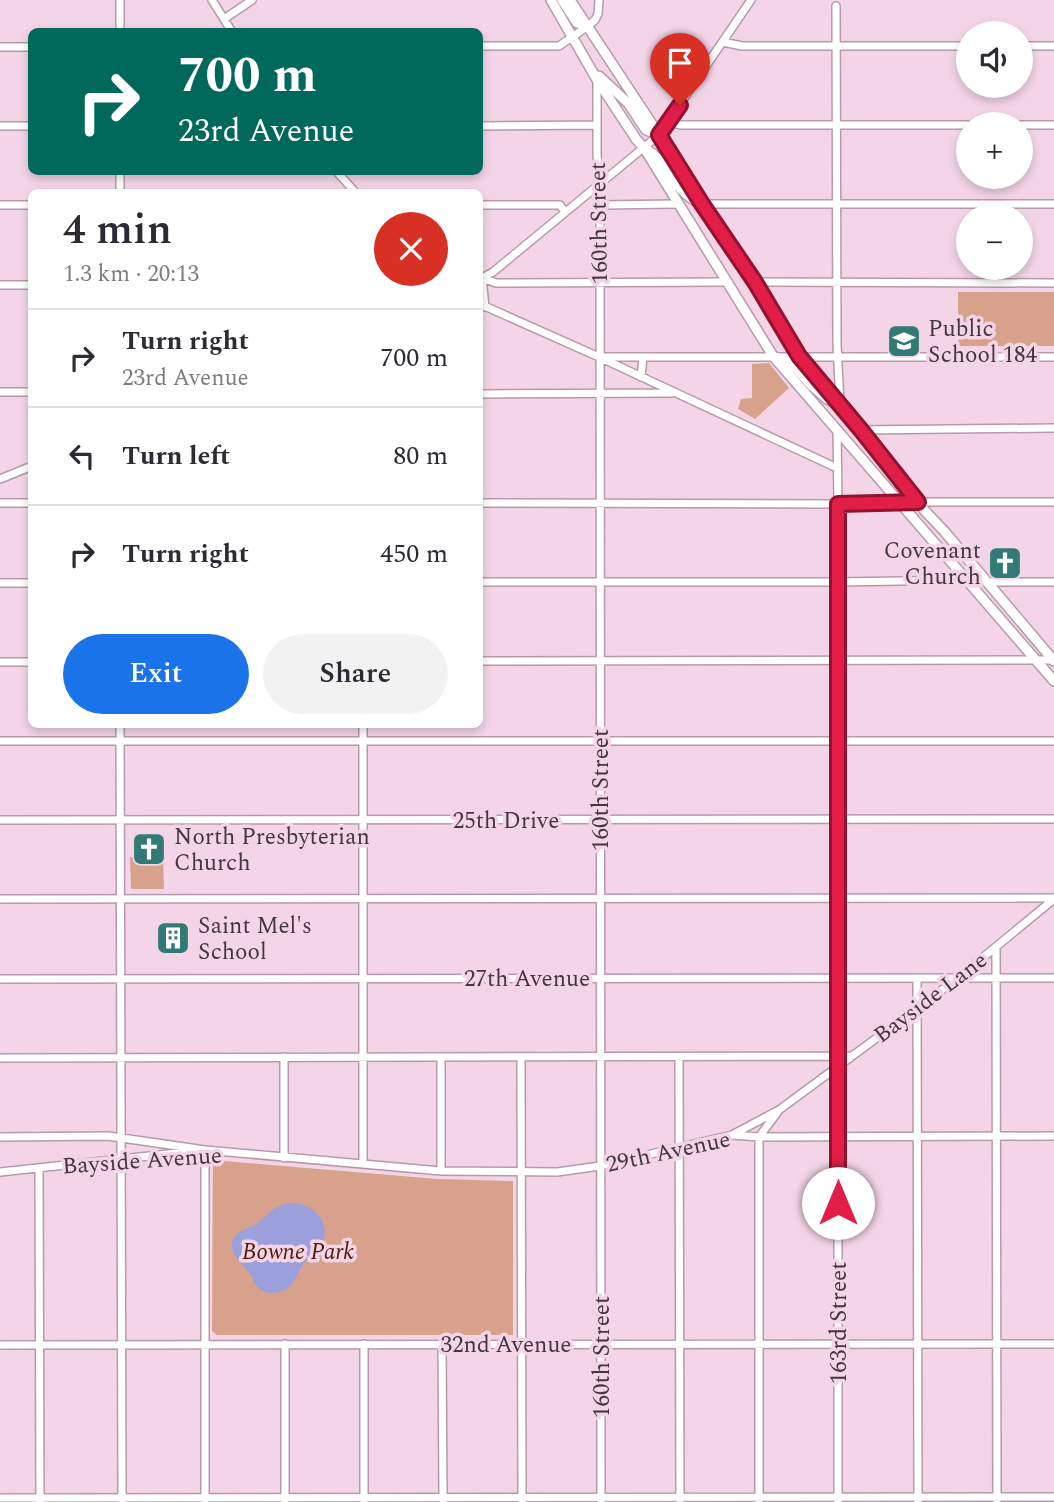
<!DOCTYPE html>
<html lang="en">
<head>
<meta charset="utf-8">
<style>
	:root { --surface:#fff; --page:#f2f2f3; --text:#2b2b33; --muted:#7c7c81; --line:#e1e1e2; --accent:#1a73e8 }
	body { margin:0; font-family:Spectral,serif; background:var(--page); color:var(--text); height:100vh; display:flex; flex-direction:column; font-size:26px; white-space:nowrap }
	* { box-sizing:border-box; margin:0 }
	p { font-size:23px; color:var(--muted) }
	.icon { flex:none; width:38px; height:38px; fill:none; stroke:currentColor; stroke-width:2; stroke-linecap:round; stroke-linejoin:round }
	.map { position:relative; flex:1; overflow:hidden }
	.sheet { position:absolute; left:28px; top:189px; width:455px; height:539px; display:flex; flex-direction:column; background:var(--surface); border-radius:10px; box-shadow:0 4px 10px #0003 }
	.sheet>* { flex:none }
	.hud { position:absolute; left:28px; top:28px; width:455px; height:147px; border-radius:10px; box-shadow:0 4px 10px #0003; background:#00695c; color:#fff; overflow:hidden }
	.buttons { position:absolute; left:956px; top:21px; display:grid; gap:14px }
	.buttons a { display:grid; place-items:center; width:77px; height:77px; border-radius:50%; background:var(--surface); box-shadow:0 4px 10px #0003; font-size:35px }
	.pin { position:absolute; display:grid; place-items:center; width:60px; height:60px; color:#fff; margin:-72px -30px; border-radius:50% 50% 50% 0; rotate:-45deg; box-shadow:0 0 7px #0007 }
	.pin .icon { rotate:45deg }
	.me { position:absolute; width:77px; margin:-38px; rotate:0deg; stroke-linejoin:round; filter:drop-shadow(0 0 5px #0008) }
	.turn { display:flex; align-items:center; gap:24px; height:147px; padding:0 35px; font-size:32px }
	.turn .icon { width:91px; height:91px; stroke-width:2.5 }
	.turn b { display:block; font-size:49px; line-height:60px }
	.round { display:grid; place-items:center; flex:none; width:74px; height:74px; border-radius:37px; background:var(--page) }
	.overview { display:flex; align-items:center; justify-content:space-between; height:119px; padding:0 35px }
	h1 { font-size:42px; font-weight:600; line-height:52px }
	.button { display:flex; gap:14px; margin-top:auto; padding:14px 35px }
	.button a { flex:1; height:80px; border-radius:42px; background:var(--accent); color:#fff; font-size:28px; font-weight:600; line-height:80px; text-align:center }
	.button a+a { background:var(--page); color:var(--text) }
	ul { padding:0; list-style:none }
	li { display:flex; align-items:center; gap:21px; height:98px; padding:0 35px; border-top:2px solid var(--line) }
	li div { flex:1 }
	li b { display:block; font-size:26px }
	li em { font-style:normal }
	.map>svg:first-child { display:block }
	.green { fill:#d8a18c }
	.water { fill:#9ba0dc }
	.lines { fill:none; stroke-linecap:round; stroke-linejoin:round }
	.minor-casing { stroke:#b69aab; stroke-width:10 }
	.major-casing { stroke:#b69aab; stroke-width:12 }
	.minor { stroke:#fff; stroke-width:7 }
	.major { stroke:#fff; stroke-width:9 }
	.route-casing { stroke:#92132f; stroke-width:18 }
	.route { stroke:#e11d48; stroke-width:12 }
	.labels { text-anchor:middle; stroke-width:7; stroke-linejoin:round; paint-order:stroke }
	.street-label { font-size:23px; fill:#43373e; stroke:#f3d5e7 }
	.poi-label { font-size:23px; fill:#43373e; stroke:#f3d5e7; text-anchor:start }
	.park-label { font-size:23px; font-style:italic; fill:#531900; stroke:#f3d5e7 }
</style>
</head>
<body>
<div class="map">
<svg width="1054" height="1502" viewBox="0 0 1054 1502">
	<rect width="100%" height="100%" fill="#f3d5e7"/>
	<!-- green -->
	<path class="green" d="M958 292H1054V346H958Z
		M769 363 789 388 755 419 738 409 741 399 752 398V364Z
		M130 857H163L164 889H131Z
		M213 1160 437 1179 513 1181V1335H217L212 1331Z"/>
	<!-- water -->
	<path class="water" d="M293 1203C316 1204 334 1226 320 1248 317 1254 310 1257 305 1262 300 1268 298 1275 294 1281 283 1298 259 1297 252 1278 247 1266 232 1258 232 1247 231 1231 247 1230 257 1223 271 1213 274 1204 293 1203Z"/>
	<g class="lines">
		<!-- minor casing -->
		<g class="minor-casing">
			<path id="minor" d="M120 0V32
				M212 0 232 32
				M836 6 837 345 840 404
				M224 19 252 0
				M723 42 742 46H968
				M480 46H559L588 26 595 20 598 14 599 0
				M1020 46H1054
				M0 47H32
				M597 79V154L600 205 601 1502
				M669 122 681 125H968
				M1020 125H1054
				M0 126H32
				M480 126 596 125
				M337 172 355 192
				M120 192V172
				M702 204H1054
				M0 205H32
				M480 205H560L565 212
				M600 205 678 204
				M480 279 493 272 659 135 751 0
				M755 282 1054 283
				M0 285H32
				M480 304 599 357 837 468
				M485 307 482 278 496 283 728 282
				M599 357H1054
				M641 377 643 357
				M0 392H32
				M480 394 671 393
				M837 429 838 504V1502
				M861 430 1054 428
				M0 479 32 466
				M0 503H32
				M480 503 838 504 888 502H1054
				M480 582H837L966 580
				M987 582H1054
				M0 583H32
				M480 661 1054 660
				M0 662H32
				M120 724 122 1501
				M363 724V1164
				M0 741H1054
				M0 820 1054 819
				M0 899 1054 898
				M996 947 997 1502
				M917 978 918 1502
				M0 979 1054 978
				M441 1057V1171
				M521 1057 522 1501
				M679 1057 680 1501
				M0 1058 852 1056
				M732 1135 779 1110 958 978 1054 899
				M0 1137 108 1136 205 1150V1500
				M284 1158V1057
				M39 1168 40 1502
				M0 1172 205 1150 441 1171 557 1172 600 1166 732 1135 759 1137 1054 1136
				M285 1344V1501
				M364 1344V1501
				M442 1344 443 1501
				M0 1345 1054 1344
				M0 1498 1054 1497
				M759 1501V1137L777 1113"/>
		</g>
		<!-- major casing -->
		<g class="major-casing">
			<path id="major" d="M551 0 596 78 636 139 644 148 773 356 1054 681
				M562 0 577 23 588 26
				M570 0 652 124 702 204 755 282 799 356 861 430 925 511 944 531 1054 661
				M599 76 628 103 646 130 659 135
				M646 149C669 162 671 190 701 204
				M775 357 790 362 811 385 827 399 838 404"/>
		</g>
		<!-- minor -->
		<use href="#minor" class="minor"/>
		<!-- major -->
		<use href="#major" class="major"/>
	</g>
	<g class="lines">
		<!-- route casing -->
		<g class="route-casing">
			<path id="route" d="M680 105 659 135 702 204 755 282 799 356 861 430 918 502 838 504V1203"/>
		</g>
		<!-- route -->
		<use href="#route" class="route"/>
	</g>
	<!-- icons -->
	<defs>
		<g id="school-square" transform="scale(1.75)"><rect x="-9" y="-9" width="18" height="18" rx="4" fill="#317a75" stroke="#f3d5e7"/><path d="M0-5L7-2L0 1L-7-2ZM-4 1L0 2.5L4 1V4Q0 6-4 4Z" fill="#fff"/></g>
		<g id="church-square" transform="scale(1.75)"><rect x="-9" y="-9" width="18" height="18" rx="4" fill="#317a75" stroke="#f3d5e7"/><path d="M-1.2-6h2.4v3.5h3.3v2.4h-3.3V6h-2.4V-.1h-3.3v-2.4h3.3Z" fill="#fff"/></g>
		<g id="building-square" transform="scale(1.75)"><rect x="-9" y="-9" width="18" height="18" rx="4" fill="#317a75" stroke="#f3d5e7"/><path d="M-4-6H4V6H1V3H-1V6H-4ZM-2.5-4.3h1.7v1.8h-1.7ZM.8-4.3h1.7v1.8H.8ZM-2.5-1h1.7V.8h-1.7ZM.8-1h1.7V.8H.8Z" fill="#fff"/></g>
	</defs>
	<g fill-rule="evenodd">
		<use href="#school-square" x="904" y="341"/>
		<use href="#church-square" x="1005" y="563"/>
		<use href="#church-square" x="149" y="849"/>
		<use href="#building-square" x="173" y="938"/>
	</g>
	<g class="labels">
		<!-- street labels -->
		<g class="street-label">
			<text transform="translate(598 223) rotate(-91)" y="8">160th Street</text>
			<text transform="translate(600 790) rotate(-90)" y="8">160th Street</text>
			<text x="506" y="828">25th Drive</text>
			<text x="527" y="986">27th Avenue</text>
			<text transform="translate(930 997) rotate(-37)" y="8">Bayside Lane</text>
			<text transform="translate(668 1151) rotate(-12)" y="8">29th Avenue</text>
			<text transform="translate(142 1160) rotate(-4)" y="8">Bayside Avenue</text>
			<text transform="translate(838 1323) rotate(-90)" y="8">163rd Street</text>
			<text x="506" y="1352">32nd Avenue</text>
			<text transform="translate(601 1357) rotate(-90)" y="8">160th Street</text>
		</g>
		<!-- poi labels -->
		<g class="poi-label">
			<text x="928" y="336">Public<tspan x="928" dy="26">School 184</tspan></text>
			<text x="981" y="558" text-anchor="end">Covenant<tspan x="981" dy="26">Church</tspan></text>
			<text x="174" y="844">North Presbyterian<tspan x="174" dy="26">Church</tspan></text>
			<text x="198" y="933">Saint Mel's<tspan x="198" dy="26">School</tspan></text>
		</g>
		<!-- park labels -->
		<g class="park-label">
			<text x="298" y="1259">Bowne Park</text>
		</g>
	</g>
</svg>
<div class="buttons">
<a><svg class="icon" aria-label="sound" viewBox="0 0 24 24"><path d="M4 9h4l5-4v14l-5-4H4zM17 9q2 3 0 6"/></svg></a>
<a>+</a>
<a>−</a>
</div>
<div class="pin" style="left:680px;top:105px;background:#d93025"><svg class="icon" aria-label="arrive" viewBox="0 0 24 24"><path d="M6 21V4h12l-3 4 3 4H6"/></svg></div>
<svg class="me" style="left:838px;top:1203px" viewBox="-20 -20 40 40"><circle r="19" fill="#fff"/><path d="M0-13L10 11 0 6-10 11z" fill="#e11d48"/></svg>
<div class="hud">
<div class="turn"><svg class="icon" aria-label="right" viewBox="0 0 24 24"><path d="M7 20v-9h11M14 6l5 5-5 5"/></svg><div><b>700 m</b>23rd Avenue</div></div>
</div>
<section class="sheet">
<div class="overview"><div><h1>4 min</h1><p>1.3 km · 20:13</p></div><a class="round" style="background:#d93025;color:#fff"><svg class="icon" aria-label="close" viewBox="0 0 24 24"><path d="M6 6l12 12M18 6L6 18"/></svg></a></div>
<ul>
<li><svg class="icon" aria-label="right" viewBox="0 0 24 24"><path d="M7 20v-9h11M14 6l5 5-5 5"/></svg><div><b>Turn right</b><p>23rd Avenue</p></div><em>700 m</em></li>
<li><svg class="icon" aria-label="left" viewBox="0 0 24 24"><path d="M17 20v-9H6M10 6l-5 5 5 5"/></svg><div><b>Turn left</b></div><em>80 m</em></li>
<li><svg class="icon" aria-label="right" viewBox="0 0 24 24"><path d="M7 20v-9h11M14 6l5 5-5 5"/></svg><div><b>Turn right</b></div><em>450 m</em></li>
</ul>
<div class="button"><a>Exit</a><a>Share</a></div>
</section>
</div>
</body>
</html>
